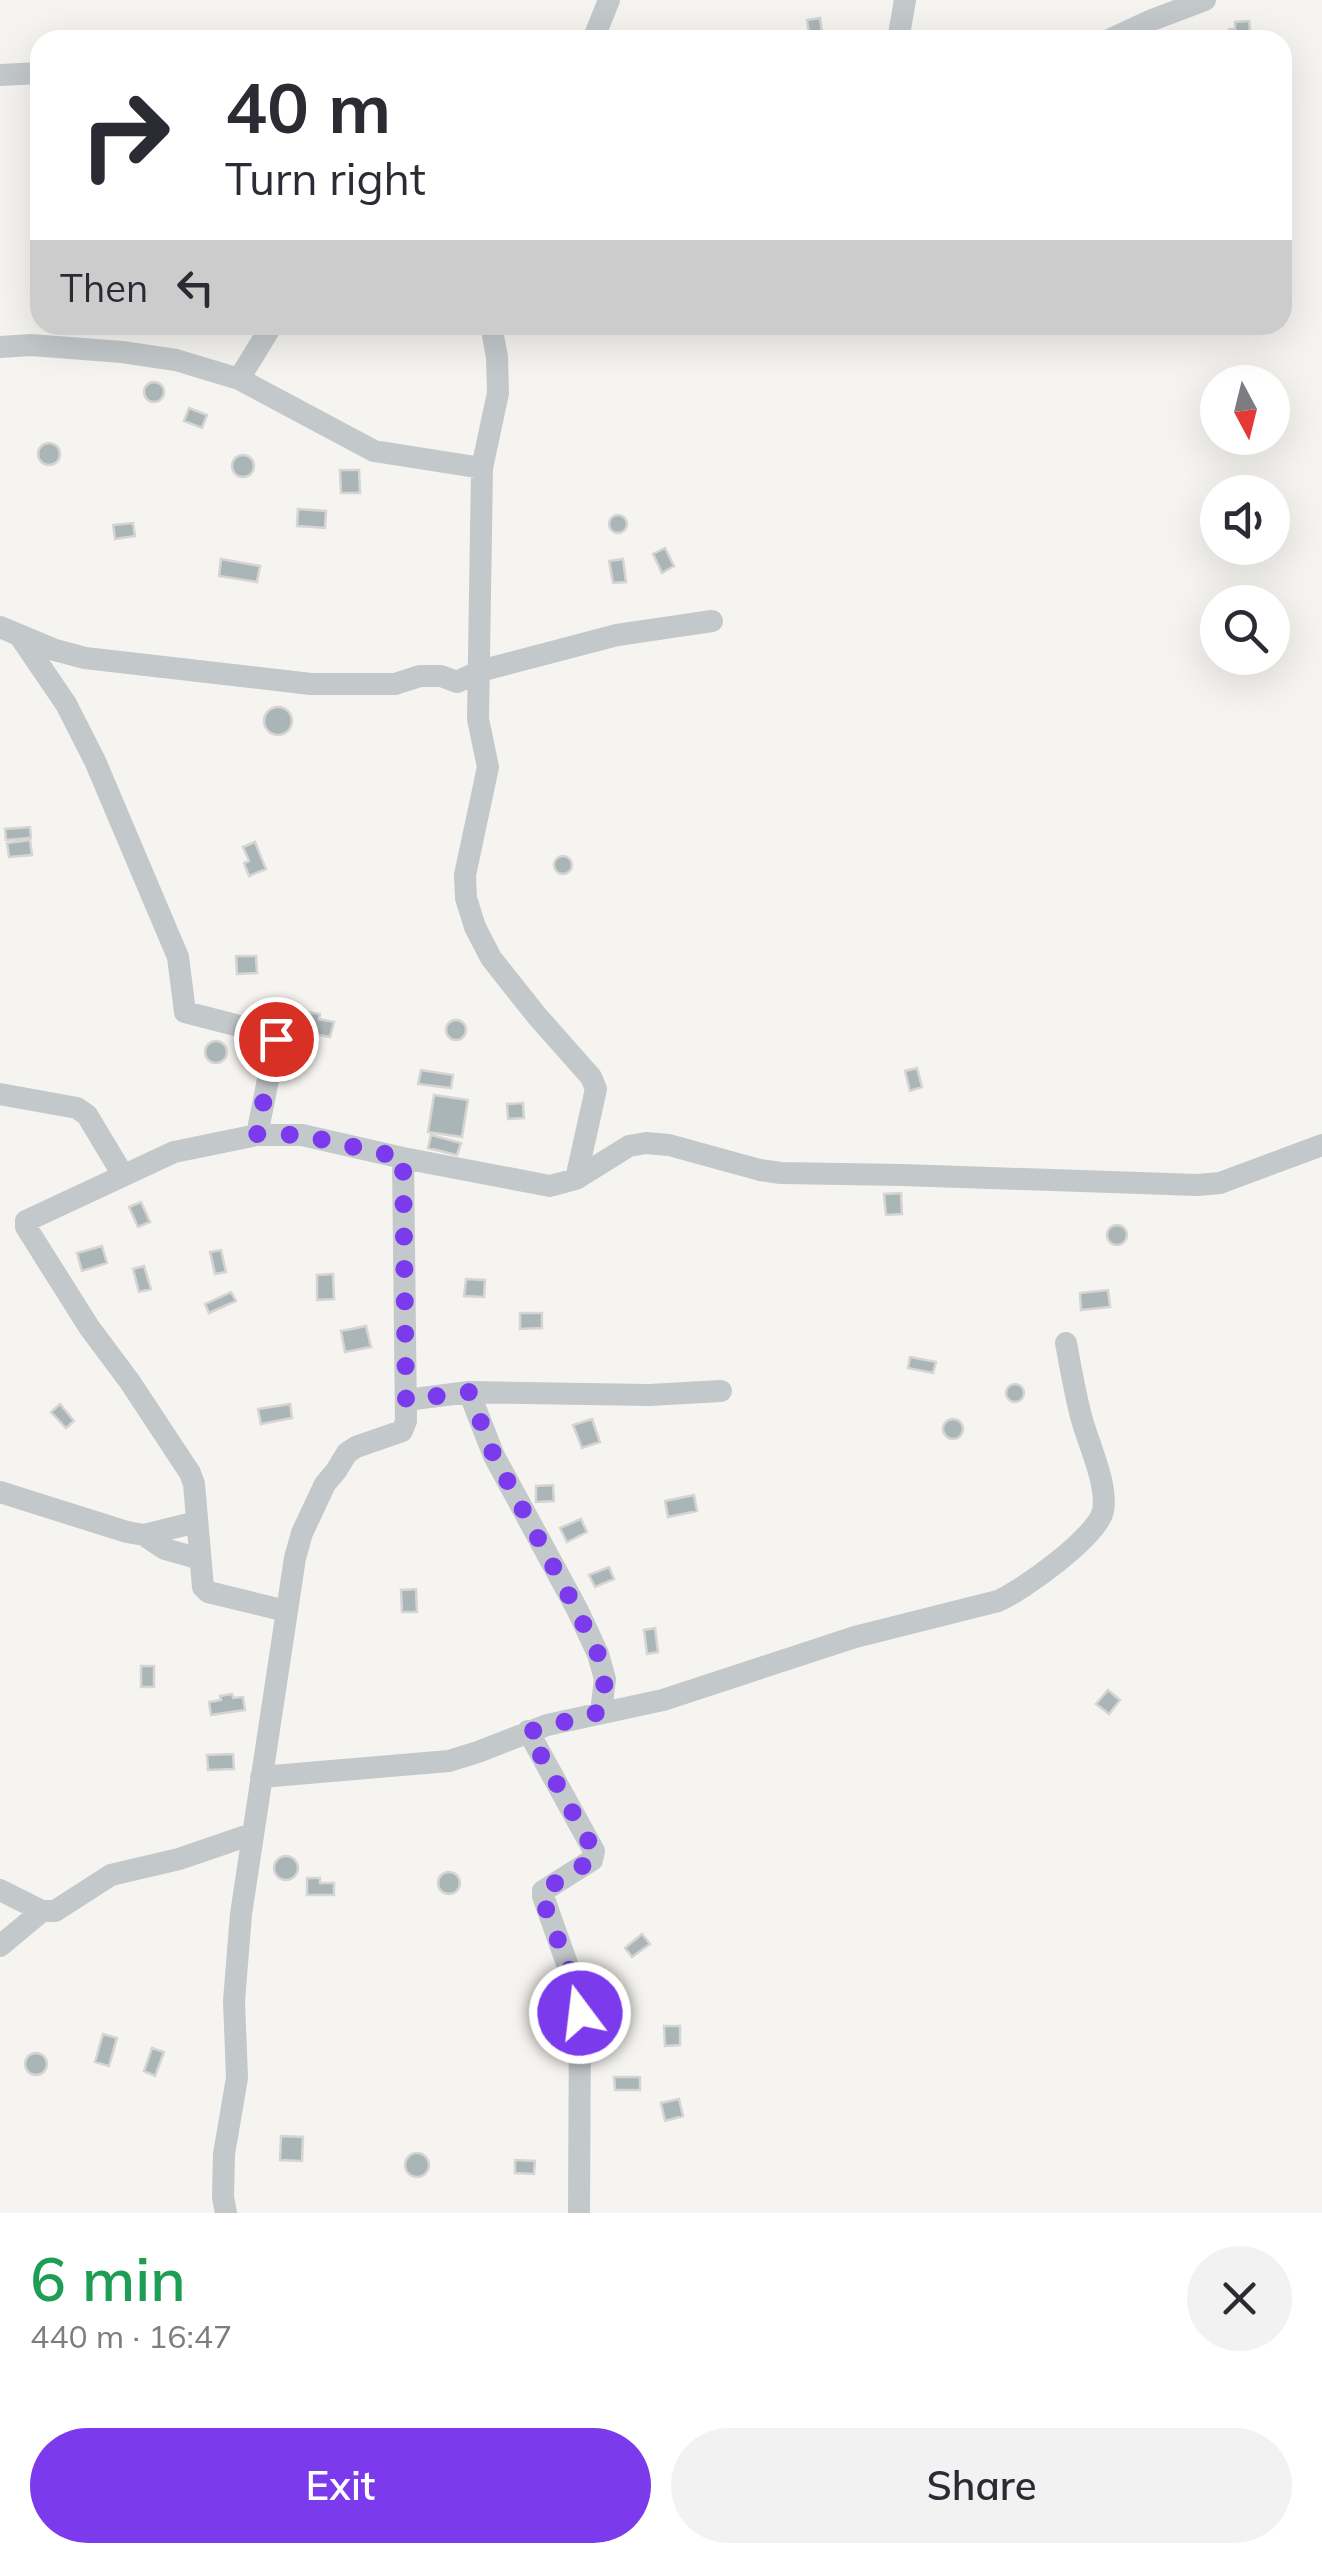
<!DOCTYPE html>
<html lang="en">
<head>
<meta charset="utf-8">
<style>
	:root { --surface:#fff; --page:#f2f2f3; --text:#2b2b33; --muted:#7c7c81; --accent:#7c3aed }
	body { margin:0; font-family:Mulish,sans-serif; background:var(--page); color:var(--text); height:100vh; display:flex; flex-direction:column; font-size:38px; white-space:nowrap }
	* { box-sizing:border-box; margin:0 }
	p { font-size:32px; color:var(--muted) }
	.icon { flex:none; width:55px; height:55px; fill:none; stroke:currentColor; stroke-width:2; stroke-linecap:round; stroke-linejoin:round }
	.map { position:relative; height:2213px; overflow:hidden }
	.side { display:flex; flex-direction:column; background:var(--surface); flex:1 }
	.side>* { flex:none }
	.banner { position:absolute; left:30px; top:30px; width:1262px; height:305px; border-radius:30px; box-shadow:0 10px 40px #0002; background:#fff; color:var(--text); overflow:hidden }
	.needle { width:65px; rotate:173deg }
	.controls { position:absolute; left:1200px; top:365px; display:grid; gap:20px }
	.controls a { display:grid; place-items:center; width:90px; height:90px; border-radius:50%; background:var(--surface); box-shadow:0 10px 40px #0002; font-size:50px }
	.pin { position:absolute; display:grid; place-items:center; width:85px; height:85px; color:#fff; margin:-42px; border:5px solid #fff; border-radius:50%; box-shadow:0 2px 10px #0007 }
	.me { position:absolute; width:110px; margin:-55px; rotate:345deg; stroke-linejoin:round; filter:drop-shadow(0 0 8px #0008) }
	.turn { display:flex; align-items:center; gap:35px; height:210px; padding:0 30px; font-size:45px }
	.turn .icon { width:130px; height:130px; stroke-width:2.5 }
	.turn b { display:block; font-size:70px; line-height:85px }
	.then { display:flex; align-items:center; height:95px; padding:0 30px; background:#0003; gap:20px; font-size:38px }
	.round { display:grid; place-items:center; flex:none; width:105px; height:105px; border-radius:52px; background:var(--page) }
	.summary { display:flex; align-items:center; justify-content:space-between; height:170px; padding:0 30px }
	h1 { font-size:60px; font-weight:600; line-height:75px; color:#1e9e55 }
	.action { display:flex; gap:20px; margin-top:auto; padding:20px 30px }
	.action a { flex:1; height:115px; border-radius:60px; background:var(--accent); color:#fff; font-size:40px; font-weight:600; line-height:115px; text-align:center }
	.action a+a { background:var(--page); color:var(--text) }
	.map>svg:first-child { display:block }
	.building { fill:#aab5b8; stroke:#d6d5d3; stroke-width:2.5 }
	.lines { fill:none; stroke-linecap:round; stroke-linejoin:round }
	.minor { stroke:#c3c8ca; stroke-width:22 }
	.route { stroke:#7c3aed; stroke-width:18; stroke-dasharray:0 32.4 }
</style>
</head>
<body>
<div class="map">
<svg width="1322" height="2213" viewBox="0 0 1322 2213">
	<rect width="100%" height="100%" fill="#f5f4f0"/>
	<!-- building -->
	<path class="building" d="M820 18 823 40H810L807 20Z
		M1249 21 1251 38 1229 39V29H1235V22Z
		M144 392a10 10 0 1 1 20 0a10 10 0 1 1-20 0Z
		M189 408 207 415 202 428 184 421Z
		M38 454a11 11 0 1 1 22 0a11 11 0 1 1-22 0Z
		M232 466a11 11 0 1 1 22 0a11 11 0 1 1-22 0Z
		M340 470H359L360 493H341Z
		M298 509 326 511 325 528 297 526Z
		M609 524a9 9 0 1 1 18 0a9 9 0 1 1-18 0Z
		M133 523 135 536 115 539 113 525Z
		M665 548 674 566 662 573 653 554Z
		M221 559 260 566 257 582 219 576Z
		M623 559 626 582 613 583 609 561Z
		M264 721a14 14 0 1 1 28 0a14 14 0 1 1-28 0Z
		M30 827 31 838 6 840 5 829Z
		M30 840 32 855 9 857 7 843Z
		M255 842 266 869 249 876 244 863 249 861 243 847Z
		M554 865a9 9 0 1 1 18 0a9 9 0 1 1-18 0Z
		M236 956H256L257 973 237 974Z
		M307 1012 320 1014 319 1019 334 1022 330 1037 303 1032Z
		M446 1030a10 10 0 1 1 20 0a10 10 0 1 1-20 0Z
		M205 1052a11 11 0 1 1 22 0a11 11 0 1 1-22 0Z
		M917 1068 922 1087 910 1091 905 1071Z
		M421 1070 453 1075 451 1088 418 1084Z
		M434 1095 468 1100 462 1137 428 1132Z
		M523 1103 524 1118 508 1119 507 1104Z
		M431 1135 461 1143 457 1155 428 1148Z
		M901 1193 902 1214 886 1215 884 1194Z
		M141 1202 150 1222 138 1227 129 1207Z
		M1107 1235a10 10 0 1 1 20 0a10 10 0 1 1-20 0Z
		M102 1246 107 1263 82 1271 77 1253Z
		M221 1250 226 1272 215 1274 210 1252Z
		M144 1266 151 1289 139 1292 133 1269Z
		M333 1274 334 1299 317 1300V1275Z
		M466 1279 485 1280 484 1297 464 1296Z
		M1108 1290 1110 1307 1081 1310 1080 1293Z
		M231 1292 236 1301 209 1313 205 1304Z
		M520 1313H542V1328L520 1329Z
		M366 1326 371 1347 345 1352 341 1331Z
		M910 1357 936 1362 933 1373 908 1368Z
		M1006 1393a9 9 0 1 1 18 0a9 9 0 1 1-18 0Z
		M60 1404 74 1421 66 1428 51 1412Z
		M290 1404 292 1418 261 1424 258 1409Z
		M592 1419 600 1442 582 1448 573 1425Z
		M943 1429a10 10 0 1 1 20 0a10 10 0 1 1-20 0Z
		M553 1485 554 1501 536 1502V1486Z
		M694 1495 697 1511 668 1517 665 1501Z
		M581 1519 587 1532 567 1542 560 1528Z
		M609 1567 614 1579 595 1587 589 1575Z
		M416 1589 417 1612H402L401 1590Z
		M655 1628 658 1652 647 1654 644 1630Z
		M141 1666H154V1687H141Z
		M1108 1690 1120 1700 1109 1714 1096 1704Z
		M232 1694 233 1698 243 1697 245 1710 211 1715 209 1702 221 1700 220 1696Z
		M233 1754 234 1769 208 1770 207 1755Z
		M274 1868a12 12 0 1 1 24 0a12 12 0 1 1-24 0Z
		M438 1883a11 11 0 1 1 22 0a11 11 0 1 1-22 0Z
		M307 1878H320V1883H334V1895H307Z
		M642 1934 650 1944 632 1957 625 1948Z
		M664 2026H680V2045L665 2046Z
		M103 2034 117 2038 109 2066 95 2062Z
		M152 2048 164 2052 155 2076 144 2071Z
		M25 2064a11 11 0 1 1 22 0a11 11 0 1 1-22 0Z
		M614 2077H640V2090H615Z
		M679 2099 683 2116 665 2121 661 2103Z
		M281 2136 303 2137 302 2161 280 2160Z
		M405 2165a12 12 0 1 1 24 0a12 12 0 1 1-24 0Z
		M515 2160 535 2161 534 2174 515 2173Z"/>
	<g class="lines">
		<!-- minor -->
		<path class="minor" d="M593 40 609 0
			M898 40 905 0
			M1109 40 1152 20 1205 0
			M0 75 40 73
			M488 325 492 330 497 357 498 393 482 468 478 719 488 767 465 875 466 898 475 927 491 958 537 1016 591 1077 596 1089 576 1179
			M0 347 31 345 122 352 176 360 239 379 374 451 482 468
			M239 379 272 325
			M0 627 55 650 85 658 311 684H395L420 676H441L457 682 480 671 617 635 712 621
			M19 635 66 704 95 761 178 957 185 1012 274 1035 276 1039 257 1135
			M0 1094 77 1108 87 1115 123 1175
			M469 1392 494 1456 577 1609 598 1654 605 1679 601 1712
			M406 1400 469 1392 649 1395 721 1391
			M0 1492 127 1532 144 1535 197 1522
			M144 1535 165 1549 200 1559
			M286 1611 208 1592 203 1587 194 1484 190 1473 130 1382 89 1327 26 1227V1221L174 1152 257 1135H302L403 1158 550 1186 576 1179 629 1146 646 1143 669 1145 760 1170 781 1173 903 1175 1197 1185 1220 1183 1322 1145
			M528 1731 594 1851 592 1860 543 1891V1896L577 1992 580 2013 579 2213
			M261 1777 449 1761 478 1752 547 1725 663 1700 855 1637 998 1601C1023 1590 1097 1537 1103 1511 1108 1485 1089 1445 1082 1420 1075 1394 1071 1369 1066 1343
			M0 1890 42 1911H55L111 1875 179 1859 252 1834
			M0 1946 42 1911
			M226 2213 223 2197 224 2154 237 2078 234 2001 241 1914 295 1558 302 1533 325 1484 336 1471 347 1453 356 1447 402 1431 406 1421 403 1158"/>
	</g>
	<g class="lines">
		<!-- route -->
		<path class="route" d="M276 1039 257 1134 302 1135 403 1158 406 1400 469 1392 494 1456 576 1609 598 1654 605 1680 600 1712 528 1732 594 1851 592 1860 544 1890 546 1909 578 1992 580 2013"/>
	</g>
</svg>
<div class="controls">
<a><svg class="needle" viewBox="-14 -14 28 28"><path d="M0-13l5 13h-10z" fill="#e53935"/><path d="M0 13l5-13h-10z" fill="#7c7c81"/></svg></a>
<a><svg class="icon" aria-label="sound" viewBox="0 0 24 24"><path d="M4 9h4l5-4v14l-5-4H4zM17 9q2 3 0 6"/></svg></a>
<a><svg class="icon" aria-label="search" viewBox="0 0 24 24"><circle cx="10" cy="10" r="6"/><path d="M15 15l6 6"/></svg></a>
</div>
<div class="pin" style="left:276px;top:1039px;background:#d93025"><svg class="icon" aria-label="arrive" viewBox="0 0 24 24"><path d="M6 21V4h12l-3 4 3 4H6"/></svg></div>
<svg class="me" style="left:580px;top:2013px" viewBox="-20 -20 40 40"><circle r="17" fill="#7c3aed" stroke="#fff" stroke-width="3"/><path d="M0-11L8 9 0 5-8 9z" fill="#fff"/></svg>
<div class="banner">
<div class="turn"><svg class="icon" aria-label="right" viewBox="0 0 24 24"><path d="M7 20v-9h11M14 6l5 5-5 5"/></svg><div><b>40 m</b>Turn right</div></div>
<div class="then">Then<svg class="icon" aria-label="left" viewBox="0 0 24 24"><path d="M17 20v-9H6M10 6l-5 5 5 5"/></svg></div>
</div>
</div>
<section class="side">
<div class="summary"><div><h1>6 min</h1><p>440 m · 16:47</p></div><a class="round"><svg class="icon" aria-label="close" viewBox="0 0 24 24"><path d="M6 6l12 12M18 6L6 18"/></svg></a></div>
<div class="action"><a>Exit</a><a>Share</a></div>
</section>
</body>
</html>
